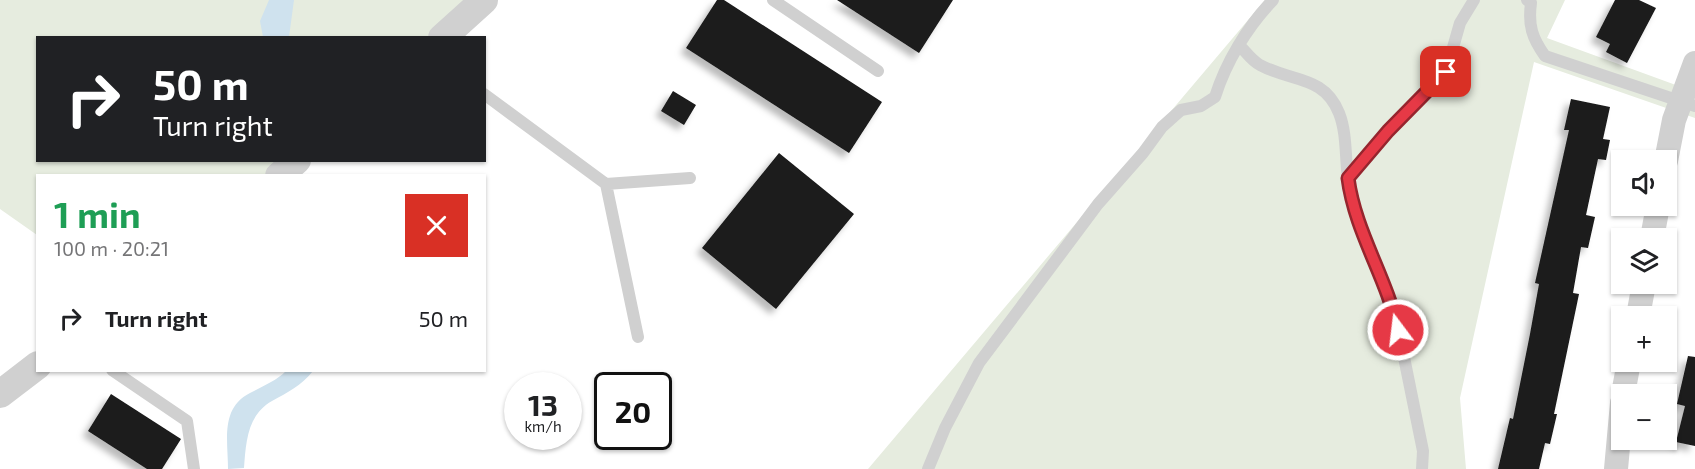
<!DOCTYPE html>
<html lang="en">
<head>
<meta charset="utf-8">
<style>
	:root { --surface:#fff; --page:#f6f6f6; --text:#202124; --muted:#757577 }
	body { margin:0; font-family:"Exo 2",sans-serif; background:var(--page); color:var(--text); height:100vh; display:flex; flex-direction:column; font-size:22px; white-space:nowrap }
	* { box-sizing:border-box; margin:0 }
	p { font-size:20px; color:var(--muted) }
	.icon { flex:none; width:33px; height:33px; fill:none; stroke:currentColor; stroke-width:2; stroke-linecap:round; stroke-linejoin:round }
	.map { position:relative; flex:1; overflow:hidden }
	.side { position:absolute; left:36px; top:174px; width:450px; height:198px; display:flex; flex-direction:column; background:var(--surface); border-radius:0px; box-shadow:0 2px 4px #0004 }
	.side>* { flex:none }
	.guide { position:absolute; left:36px; top:36px; width:450px; height:126px; border-radius:0px; box-shadow:0 2px 4px #0004; background:#202124; color:#fff; overflow:hidden }
	.tools { position:absolute; left:1611px; top:150px; display:grid; gap:12px }
	.tools a { display:grid; place-items:center; width:66px; height:66px; border-radius:0px; background:var(--surface); box-shadow:0 2px 4px #0004; font-size:30px }
	.speed { position:absolute; left:504px; top:372px; display:flex; gap:12px; font-size:30px; font-weight:700; text-align:center }
	.speed>* { display:grid; place-content:center; width:78px; height:78px; border-radius:50%; background:var(--surface); box-shadow:0 2px 4px #0004; line-height:1 }
	.speed small { font-size:15px; font-weight:400 }
	.speed .limit { border:3px solid #111; border-radius:9px; background:#fff; color:#111 }
	.pin { position:absolute; display:grid; place-items:center; width:51px; height:51px; color:#fff; margin:-26px; border-radius:12px; box-shadow:0 3px 9px #0006 }
	.me { position:absolute; width:66px; margin:-33px; rotate:345deg; stroke-linejoin:round; filter:drop-shadow(0 0 4px #0008) }
	.turn { display:flex; align-items:center; gap:21px; height:126px; padding:0 18px; font-size:27px }
	.turn .icon { width:78px; height:78px; stroke-width:2.5 }
	.turn b { display:block; font-size:42px; line-height:51px }
	.round { display:grid; place-items:center; flex:none; width:63px; height:63px; border-radius:0px; background:var(--page) }
	.overview { display:flex; align-items:center; justify-content:space-between; height:102px; padding:0 18px }
	h1 { font-size:36px; font-weight:700; line-height:45px; color:#1e9e55 }
	ul { padding:0; list-style:none }
	li { display:flex; align-items:center; gap:18px; height:84px; padding:0 18px }
	li div { flex:1 }
	li b { display:block; font-size:22px }
	li em { font-style:normal }
	.map>svg:first-child { display:block }
	.green { fill:#e6ecdf }
	.water { fill:#cfe2ee }
	.building { fill:#1a1a1a; filter:url(#shadow) }
	.lines { fill:none; stroke-linecap:round; stroke-linejoin:round }
	.service { stroke:#d0d0d0; stroke-width:12 }
	.minor { stroke:#d0d0d0; stroke-width:24 }
	.tertiary { stroke:#d0d0d0; stroke-width:28 }
	.route-casing { stroke:#96252e; stroke-width:15 }
	.route { stroke:#e63946; stroke-width:10 }
</style>
</head>
<body>
<div class="map">
<svg width="1695" height="469" viewBox="0 0 1695 469">
	<defs>
		<filter id="shadow"><feDropShadow dx="-5.5" dy="5.5" stdDeviation="3" flood-color="#0004"/></filter>
	</defs>
	<rect width="100%" height="100%" fill="#fff"/>
	<!-- green -->
	<path class="green" d="M0 0H487L446 37 38 38V160L294 161 275 175 38 176 37 235 0 209Z
		M1265 0H1565L1547 38 1695 92V118L1534 62 1460 398 1466 469H868Z"/>
	<!-- water -->
	<path class="water" d="M269 0H294L289 37H263L260 21Z
		M286 371H313C301 386 288 392 272 401 247 415 246 443 244 468L228 469C228 441 220 408 250 393 263 386 276 381 286 371Z"/>
	<!-- building -->
	<path class="building" d="M717 0H724L882 102 849 153 686 48Z
		M837 0H953L919 53Z
		M1615 0H1639L1656 8 1627 63 1606 52 1610 44 1596 37Z
		M673 91 696 105 684 125 661 111Z
		M1571 99 1610 107 1603 139 1610 140 1606 160 1598 159 1586 215 1595 217 1588 248 1581 247 1573 293 1579 294 1554 414H1557L1550 444 1545 443 1539 469H1498L1510 418 1513 419 1530 334 1539 284 1535 283 1569 130H1564Z
		M779 153 854 214 776 309 702 248Z
		M1688 356 1695 357V446L1676 442 1685 406 1677 404Z
		M111 394 181 439 162 469H147L88 431Z"/>
	<g class="lines">
		<!-- service -->
		<path class="service" d="M773 0 878 71
			M1527 0 1531 3C1528 25 1532 38 1545 56L1695 106
			M1240 46C1246 52 1252 61 1260 65 1291 82 1324 75 1339 113 1347 133 1345 157 1348 178
			M484 94 606 184 638 337
			M606 184 690 178
			M112 370 187 421 194 469
			M928 469 945 428 979 363 1098 204 1143 153 1162 127 1181 110 1201 106 1215 97C1226 62 1247 27 1273 0
			M1422 469 1423 451 1394 308 1357 221 1348 178 1388 131 1446 72 1460 23 1474 0"/>
		<!-- minor -->
		<path class="minor" d="M1666 161 1674 120 1695 63
			M1652 238 1658 206
			M1638 316 1644 284
			M1623 394 1629 362
			M1616 469 1622 403"/>
		<!-- tertiary -->
		<path class="tertiary" d="M442 38 484 0
			M279 176 297 160
			M0 394 38 365"/>
	</g>
	<g class="lines">
		<!-- route casing -->
		<g class="route-casing">
			<path id="route" d="M1398 330C1387 278 1355 232 1348 178L1388 131 1446 72"/>
		</g>
		<!-- route -->
		<use href="#route" class="route"/>
	</g>
</svg>
<div class="tools">
<a><svg class="icon" aria-label="sound" viewBox="0 0 24 24"><path d="M4 9h4l5-4v14l-5-4H4zM17 9q2 3 0 6"/></svg></a>
<a><svg class="icon" aria-label="layers" viewBox="0 0 24 24"><path d="M12 4l9 5-9 5-9-5zM3 14l9 5 9-5"/></svg></a>
<a>+</a>
<a>−</a>
</div>
<div class="speed"><div>13<small>km/h</small></div><div class="limit">20</div></div>
<div class="pin" style="left:1446px;top:72px;background:#d93025"><svg class="icon" aria-label="arrive" viewBox="0 0 24 24"><path d="M6 21V4h12l-3 4 3 4H6"/></svg></div>
<svg class="me" style="left:1398px;top:330px" viewBox="-20 -20 40 40"><circle r="17" fill="#e63946" stroke="#fff" stroke-width="3"/><path d="M0-11L8 9 0 5-8 9z" fill="#fff"/></svg>
<div class="guide">
<div class="turn"><svg class="icon" aria-label="right" viewBox="0 0 24 24"><path d="M7 20v-9h11M14 6l5 5-5 5"/></svg><div><b>50 m</b>Turn right</div></div>
</div>
<section class="side">
<div class="overview"><div><h1>1 min</h1><p>100 m · 20:21</p></div><a class="round" style="background:#d93025;color:#fff"><svg class="icon" aria-label="close" viewBox="0 0 24 24"><path d="M6 6l12 12M18 6L6 18"/></svg></a></div>
<ul>
<li><svg class="icon" aria-label="right" viewBox="0 0 24 24"><path d="M7 20v-9h11M14 6l5 5-5 5"/></svg><div><b>Turn right</b></div><em>50 m</em></li>
</ul>
</section>
</div>
</body>
</html>
